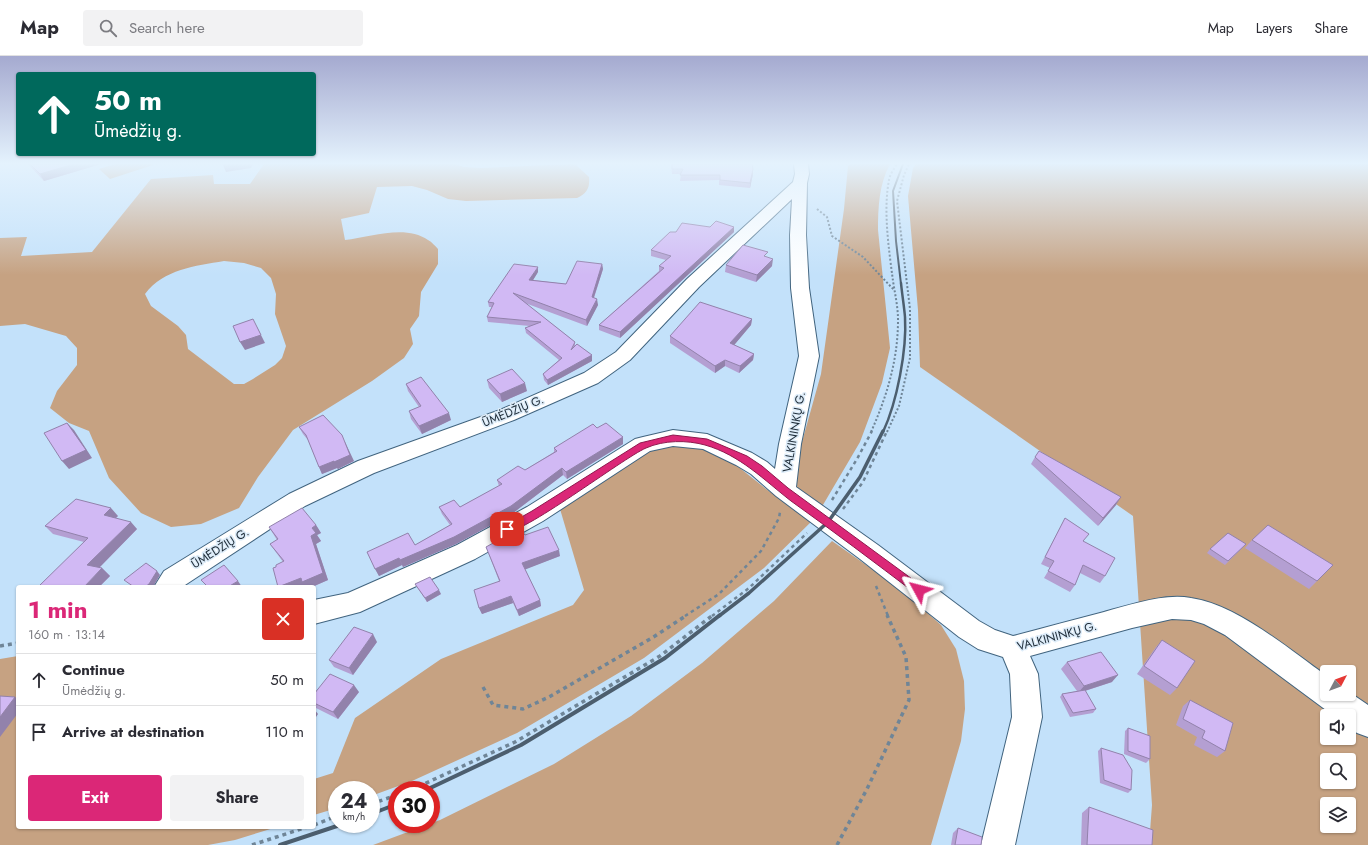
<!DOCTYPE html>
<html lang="en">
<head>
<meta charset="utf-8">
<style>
	:root { --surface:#fff; --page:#f2f2f3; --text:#2b2b33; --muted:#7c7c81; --line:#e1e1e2; --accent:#db2777 }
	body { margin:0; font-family:Jost,sans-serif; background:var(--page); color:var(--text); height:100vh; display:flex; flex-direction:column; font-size:15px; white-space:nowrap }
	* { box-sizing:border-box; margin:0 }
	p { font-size:13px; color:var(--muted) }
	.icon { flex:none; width:22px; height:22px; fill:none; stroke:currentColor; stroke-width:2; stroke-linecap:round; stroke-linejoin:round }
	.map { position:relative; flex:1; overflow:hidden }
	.details { position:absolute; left:16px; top:529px; width:300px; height:244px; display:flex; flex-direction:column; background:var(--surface); border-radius:4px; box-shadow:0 1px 3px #0004 }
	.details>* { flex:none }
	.hud { position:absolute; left:16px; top:16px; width:300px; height:84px; border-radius:4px; box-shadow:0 1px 3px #0004; background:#00695c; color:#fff; overflow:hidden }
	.needle { width:26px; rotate:49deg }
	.fabs { position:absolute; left:1320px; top:609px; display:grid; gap:8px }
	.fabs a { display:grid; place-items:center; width:36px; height:36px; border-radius:4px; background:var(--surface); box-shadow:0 1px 3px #0004; font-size:20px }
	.speed { position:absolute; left:328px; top:725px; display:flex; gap:8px; font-size:20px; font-weight:700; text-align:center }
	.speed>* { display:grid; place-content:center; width:52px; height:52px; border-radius:50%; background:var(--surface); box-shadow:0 1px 3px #0004; line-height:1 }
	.speed small { font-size:10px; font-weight:400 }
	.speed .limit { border:6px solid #d22; background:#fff; color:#111 }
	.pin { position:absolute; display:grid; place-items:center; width:34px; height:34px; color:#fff; margin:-17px; border-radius:8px; box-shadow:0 2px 6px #0006 }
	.me { position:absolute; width:44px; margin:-22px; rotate:308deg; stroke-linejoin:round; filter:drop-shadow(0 0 3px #0008) }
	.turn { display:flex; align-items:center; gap:14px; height:84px; padding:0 12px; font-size:18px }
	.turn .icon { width:52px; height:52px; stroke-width:2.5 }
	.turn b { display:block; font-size:28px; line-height:34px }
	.round { display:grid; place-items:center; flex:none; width:42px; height:42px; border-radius:4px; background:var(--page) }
	.summary { display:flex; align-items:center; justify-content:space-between; height:68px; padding:0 12px }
	h1 { font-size:24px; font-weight:700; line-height:30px; color:var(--accent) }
	.button { display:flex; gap:8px; margin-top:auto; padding:8px 12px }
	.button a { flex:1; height:46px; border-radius:4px; background:var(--accent); color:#fff; font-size:16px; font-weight:700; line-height:46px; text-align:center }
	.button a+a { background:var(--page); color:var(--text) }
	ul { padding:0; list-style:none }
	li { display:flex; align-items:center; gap:12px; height:52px; padding:0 12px; border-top:1px solid var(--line) }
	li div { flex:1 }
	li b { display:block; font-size:15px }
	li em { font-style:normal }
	header { display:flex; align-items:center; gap:24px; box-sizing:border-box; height:56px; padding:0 20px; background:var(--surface); border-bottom:1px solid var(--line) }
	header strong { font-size:19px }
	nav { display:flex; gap:22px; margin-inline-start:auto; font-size:14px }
	.search { width:280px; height:36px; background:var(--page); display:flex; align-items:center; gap:10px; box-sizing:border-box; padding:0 14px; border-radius:4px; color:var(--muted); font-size:15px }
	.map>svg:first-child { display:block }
	.green { fill:#c6a282; fill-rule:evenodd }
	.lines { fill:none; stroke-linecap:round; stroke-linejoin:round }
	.minor-casing { stroke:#41647f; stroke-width:2 }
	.path-far2 { stroke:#6f8597; stroke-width:2; stroke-dasharray:2 2; stroke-linecap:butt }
	.path-far1 { stroke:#6f8597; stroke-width:2.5; stroke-dasharray:3.5 3.5; stroke-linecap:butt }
	.path { stroke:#6f8597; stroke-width:3.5; stroke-dasharray:4 4; stroke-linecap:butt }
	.minor { fill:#fff; fill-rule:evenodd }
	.rail-far3 { stroke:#4c5e6e; stroke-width:2 }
	.rail-far2 { stroke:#4c5e6e; stroke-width:2.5 }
	.rail-far1 { stroke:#4c5e6e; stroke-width:3.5 }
	.rail { stroke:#4c5e6e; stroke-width:4 }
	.wall { fill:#b49fd2 }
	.shaded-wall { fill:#9282ab }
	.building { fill:#d1b9f4; stroke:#9282ab }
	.route { fill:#db2777; stroke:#8e194d }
	.labels { text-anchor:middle; stroke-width:3; stroke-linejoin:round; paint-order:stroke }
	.street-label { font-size:12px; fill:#1e2c38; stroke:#ddecf9 }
</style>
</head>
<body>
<header>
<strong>Map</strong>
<div class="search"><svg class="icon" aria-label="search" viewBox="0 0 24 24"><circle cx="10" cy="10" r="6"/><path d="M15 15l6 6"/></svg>Search here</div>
<nav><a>Map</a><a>Layers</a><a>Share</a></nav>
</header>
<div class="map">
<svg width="1368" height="789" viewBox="0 0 1368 789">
	<rect width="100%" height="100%" fill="#c3e1fa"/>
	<!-- green -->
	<path class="green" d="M115 108H151L153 109 110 123 99 113Z
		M264 108H455L464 111 481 112 572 108 576 109 589 121C590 132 587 137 577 142L466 145 448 143 427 134 412 130 377 131 369 157 341 163 345 184C370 181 406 168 428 184 432 186 435 190 438 193V208L421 236 419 260 410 273 413 288 404 302 372 325 293 374 258 421 239 452 201 468 171 471 141 457 109 422 89 375 69 367 50 352 57 335 77 309V292L66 280 25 268 0 270V182L27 181 21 200 92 196 151 123 213 119 214 128H250ZM224 205 244 207 261 212 271 222 276 238 275 258 286 290 282 302 275 309 253 323 244 328H234L188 293 186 279 178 270 151 250 145 238C164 213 195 210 224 205Z
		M850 108H890C879 128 878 152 878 174L890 292 882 327 860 386 820 454 798 435 793 418 821 318 844 153 848 110Z
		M916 108H1368V789H1149L1152 749 1133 460 920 311 918 254 908 140 913 112ZM1327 616H1349V638H1327ZM1327 660H1349V682H1327ZM1327 704H1349V726H1327ZM1327 748H1349V770H1327Z
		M683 387 711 395 736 409 770 436 775 433 814 463 764 512 644 602 517 677 412 725 371 740V734H337V752L314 759V723L333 717 355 662 441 603 573 549 584 534 560 453 638 399 661 389Z
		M832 485 899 532 941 569 956 593 964 625 965 653 961 685 931 789H373L440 764 554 708 631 660 702 607 774 545Z
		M18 600V771H277L235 784 208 789H0V603Z"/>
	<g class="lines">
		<!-- minor casing -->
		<g class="minor-casing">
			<path id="minor" d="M794 108H808L809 118 807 127 806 179 809 232 819 300 801 388 796 431 878 489 979 565 995 574 1013 580C1043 572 1074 564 1104 556 1130 549 1164 537 1191 542 1238 549 1288 593 1327 620V638H1349V636L1368 649V681L1357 677 1349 671V660H1334L1225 579 1204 568 1191 564 1172 563 1132 572 1030 600 1038 618 1042 661 1015 789H981L1012 661 1010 618 1003 601 978 593 959 581 860 503 776 440 751 418 736 409 703 393 673 390 650 395 543 465 475 503 360 556 314 568V544L348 537 457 489 527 451 635 383 643 381 673 374 707 378 752 397 767 406 775 413 779 388 799 300 791 232 790 179 792 143 699 231 630 304 598 327 514 364 374 417 305 450 182 531H154L164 515 289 438 358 405 500 354 584 317 616 296 687 223 793 126 795 118Z"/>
		</g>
		<!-- path-far2 -->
		<path class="path-far2" d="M817 153 827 161 832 180 863 201 894 234
			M871 376C887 340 898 304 898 264 898 251 895 238 893 225 889 194 883 155 889 124 890 118 894 113 897 108
			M887 376 899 350 910 302V253L897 145 904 119 909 108"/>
		<!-- path-far1 -->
		<path class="path-far1" d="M832 444 857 403 872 375
			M843 453 863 426 887 375
			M876 530 888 560
			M685 560 719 538 761 495 779 462 780 456
			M712 560 749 532 807 477"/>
		<!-- path -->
		<path class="path" d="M0 590 18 587
			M483 631 493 649 523 653 549 641 652 582 687 559
			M411 734 515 686 660 600 713 559
			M371 748 397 739
			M314 769 337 760
			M252 789 307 771
			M837 789 867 733 909 644 906 601 887 559"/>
		<!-- minor -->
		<use href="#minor" class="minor"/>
		<!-- rail-far3 -->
		<path class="rail-far3" d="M901 228 896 185 893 135 903 108"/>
		<!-- rail-far2 -->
		<path class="rail-far2" d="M883 376C897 346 907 294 905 261 904 249 902 238 901 227"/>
		<!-- rail-far1 -->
		<path class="rail-far1" d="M719 560 749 537 828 466 860 421 883 375"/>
		<!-- rail -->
		<path class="rail" d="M426 734 521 689 665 602 720 559
			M371 758 397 748
			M280 789 343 768"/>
	</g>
	<!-- wall -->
	<path class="wall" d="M28 108H101L44 125Z
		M671 108H752L753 118 750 132 719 129V124L680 125 681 118H672Z
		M710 171H734V176L620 282 599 274V269L659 215V210L666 204 651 200V194L676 176Z
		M767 201 772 210 756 226 725 216 726 209Z
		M602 208 603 213 594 242 598 249 587 270 525 247 575 286V290L592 305 548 329 544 324 543 318 559 304 526 277 525 272 530 270 488 266 487 261 492 251H489L488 246 538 216 533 224 566 228Z
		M752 263 751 269 734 289 754 298 753 304 739 317 725 310 715 317 670 287V280Z
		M487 324 527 335 502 346 489 332Z
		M406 328 451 364 422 378 411 363 409 355 419 351 408 335Z
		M299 371 354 405 338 413 337 412 322 418 319 411 308 384 303 378Z
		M597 372 623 381V388L567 423 563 419 513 457 456 488 403 511 402 509 379 520 367 496 415 489 450 469 442 458 439 451H460L499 430 497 424 525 414 554 396V392Z
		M1035 401 1116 449 1098 470 1031 408Z
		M118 460 116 462 137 473 99 512H102L110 520 99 531 84 486 53 478 45 470Z
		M1065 462 1084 486 1105 520 1100 527 1080 517 1075 529 1070 536 1044 522 1050 512 1041 508Z
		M316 469 321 477 317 479 321 485 316 488 328 524 312 531H305L304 530 276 511 283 506 270 488 277 484 269 471Z
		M525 479 560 500 525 513 540 544 541 550 519 560 513 547 482 558 479 552 499 525 486 491Z
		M1252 484 1317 525 1309 533 1245 492Z
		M1246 488 1225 509 1207 497 1210 493Z
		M415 528 441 538 427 546Z
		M1162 584 1177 632 1170 639 1137 618 1156 591Z
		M377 586 353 619 334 611 329 604Z
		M1067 606 1112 626 1085 635 1096 653 1093 657 1070 661 1060 641 1062 638 1077 635 1061 613Z
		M359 636 338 663 314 651V638Z
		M1190 644 1225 695 1217 701 1194 689 1197 681 1176 669 1183 650Z
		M1128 672 1150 703 1146 707 1124 698 1125 675Z
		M1101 692 1131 734 1128 737 1100 727 1098 695Z
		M1089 751 1152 789H1081L1082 757Z
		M958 772 981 789H951L953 777Z"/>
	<!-- shaded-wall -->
	<path class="shaded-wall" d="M74 108H101L44 125 40 118Z
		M232 108H253L251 112 226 116 223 109Z
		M753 113V118L750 132V127Z
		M734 171V176L620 282V276Z
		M773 203 772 210 756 226 757 219Z
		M602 208 603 213 592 247V241Z
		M538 211V216L530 229 529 224Z
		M597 243 598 249 587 270 586 264Z
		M752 263 751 269 730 294V287Z
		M257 271 265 287 245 294 240 286Z
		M754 298 753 304 739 317 740 310Z
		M592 299V305L548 329 547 324Z
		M725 304V310L715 317V310Z
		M525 327 527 335 502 346 500 338Z
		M449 357 451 364 422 378 419 370Z
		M67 367 74 374 92 402 69 413 62 405Z
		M623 381V388L567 423 566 416Z
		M345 386 354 405 338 413 337 412 322 418 319 411 334 405Z
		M562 412 563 419 513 457 456 488 403 511 400 504Z
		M1121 441 1116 449 1098 470 1103 462Z
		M111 452 118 460 111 466 104 459Z
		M131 466 137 473 95 516 87 509Z
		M316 469 321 477 317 479 321 485 316 488 328 524 312 531H305L304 530 301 531H278L311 480 312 472Z
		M559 494 560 500 524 514 522 507Z
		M399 502 402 509 379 520 375 513Z
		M102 512 110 520 99 531H84Z
		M157 515 160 519 153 531H145Z
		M238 525 242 531H228Z
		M439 534 441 538 427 546 425 542Z
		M511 540 513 547 482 558 479 552Z
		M540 544 541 550 519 560 517 554Z
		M373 578 377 586 353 619 349 612Z
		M1118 619 1112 626 1078 637 1084 630Z
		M354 629 359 636 338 663 333 656Z
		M15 641 18 643V657L0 681V661Z
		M314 653 318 658 314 664Z"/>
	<!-- building -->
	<path class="building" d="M30 108H74L40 118Z
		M223 108H232L223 109Z
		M672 108H752L753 113 750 127 720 124V119H680L683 113H672Z
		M716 165 734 171 620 276 599 269 664 212 659 210 671 200 651 194 670 176H676L682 167 710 171Z
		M743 189 768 196 764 200 773 203 757 219 726 209Z
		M577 205 602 208 592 241 597 243 586 264 513 237 575 286 571 294 577 288 592 299 547 324 543 318 562 302 525 272 541 266 487 261 494 247 488 246 514 208 538 211 529 224 566 228Z
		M700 246 752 263 730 287 754 298 740 310 725 304 715 310 670 280Z
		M253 263 261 279 240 286 233 270Z
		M512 313 525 327 500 338 487 324Z
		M421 321 449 357 419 370 409 355 421 350 406 328Z
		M323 359 342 379 350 399 334 406V405L319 411 306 379 299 371Z
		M67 367 86 394 62 405 44 377Z
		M606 367 623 381 566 416 562 412 511 450 454 481 400 504 399 502 375 513 367 496 408 477 415 489 452 468 439 451 454 444 460 451 502 428 497 424 518 410 525 414 557 395 554 392 593 368 597 372Z
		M1039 395 1121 441 1103 462 1035 401Z
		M76 443 111 452 104 459 131 466 87 509 102 512 84 531H38L88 482 45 470Z
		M302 452 316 469 312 472 316 477 311 480 323 517 302 526 301 522 278 531 273 512 276 511V509L284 505 270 488 278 483 269 471Z
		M1065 462 1089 478 1083 485 1115 502 1105 520 1083 509 1075 529 1048 515 1054 505 1045 501Z
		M1268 469 1333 509 1317 525 1252 484Z
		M548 471 559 494 522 507 540 544 517 554 511 540 479 552 474 534 500 525 486 491 520 472 525 479Z
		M1228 477 1246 488 1228 505 1210 493Z
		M146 507 157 515 149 528 145 531H134L124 524Z
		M224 509 238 525 228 531H208L201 524Z
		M430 521 439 534 425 542 415 528Z
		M354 571 373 578 349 612 329 604Z
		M1162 584 1195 605 1177 632 1144 610Z
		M1101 596 1118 619 1084 630 1067 606Z
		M330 618 354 629 333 656 314 647V638Z
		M1085 634 1096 653 1073 657 1062 638Z
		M0 640 15 641 0 661Z
		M1190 644 1233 667 1225 695 1202 682 1205 675 1183 663Z
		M1128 672 1150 680V703L1128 695Z
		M1101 692 1123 699 1132 714 1131 734 1104 724Z
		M1089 751 1153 774 1152 789H1087Z
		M958 772 982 781 981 789H955Z"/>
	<!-- sky -->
	<linearGradient id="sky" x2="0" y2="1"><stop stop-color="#a5aad0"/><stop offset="0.49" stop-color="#e4f2fd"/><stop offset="1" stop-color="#e4f2fd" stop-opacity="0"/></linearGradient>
	<rect width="1368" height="219" fill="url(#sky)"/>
	<!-- route -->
	<path class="route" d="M673 379 707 383 747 400 762 410 788 432 923 531 924 534 923 537 919 539 915 537C874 506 833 475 791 445 764 424 740 399 705 389 687 384 664 384 646 392 623 402 520 481 504 476L502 473 504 471 532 455 640 387Z"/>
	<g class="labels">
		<!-- street labels -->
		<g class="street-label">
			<text transform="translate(513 355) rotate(-22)" y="4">ŪMĖDŽIŲ G.</text>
			<text transform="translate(794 376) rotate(-80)" y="4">VALKININKŲ G.</text>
			<text transform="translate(220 492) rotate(-32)" y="4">ŪMĖDŽIŲ G.</text>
			<text transform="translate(1057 580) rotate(-15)" y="4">VALKININKŲ G.</text>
		</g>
	</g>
</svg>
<div class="fabs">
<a><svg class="needle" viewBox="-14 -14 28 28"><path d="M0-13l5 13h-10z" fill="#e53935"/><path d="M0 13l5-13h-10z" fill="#7c7c81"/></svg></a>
<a><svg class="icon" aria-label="sound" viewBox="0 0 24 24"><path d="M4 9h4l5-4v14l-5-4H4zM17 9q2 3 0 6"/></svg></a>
<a><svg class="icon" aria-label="search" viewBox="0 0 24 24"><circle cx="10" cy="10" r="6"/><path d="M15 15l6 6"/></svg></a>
<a><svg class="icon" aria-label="layers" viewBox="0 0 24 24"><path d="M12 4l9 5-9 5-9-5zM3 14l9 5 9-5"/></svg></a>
</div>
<div class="speed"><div>24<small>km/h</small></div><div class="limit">30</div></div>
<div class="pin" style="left:507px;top:473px;background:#d93025"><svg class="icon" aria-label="arrive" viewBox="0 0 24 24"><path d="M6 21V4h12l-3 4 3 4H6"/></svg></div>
<svg class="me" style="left:919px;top:534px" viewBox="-20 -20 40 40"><path d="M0-17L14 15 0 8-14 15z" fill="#db2777" stroke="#fff" stroke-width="4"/></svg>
<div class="hud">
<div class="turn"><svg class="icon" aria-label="ahead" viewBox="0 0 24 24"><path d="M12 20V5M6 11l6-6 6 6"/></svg><div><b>50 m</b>Ūmėdžių g.</div></div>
</div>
<section class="details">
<div class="summary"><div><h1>1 min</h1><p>160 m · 13:14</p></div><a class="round" style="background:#d93025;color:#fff"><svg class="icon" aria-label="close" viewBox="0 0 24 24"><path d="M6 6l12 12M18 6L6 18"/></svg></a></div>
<ul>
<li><svg class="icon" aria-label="ahead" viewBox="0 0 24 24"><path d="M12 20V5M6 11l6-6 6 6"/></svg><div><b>Continue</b><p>Ūmėdžių g.</p></div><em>50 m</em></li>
<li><svg class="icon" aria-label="arrive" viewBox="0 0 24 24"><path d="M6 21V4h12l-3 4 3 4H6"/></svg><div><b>Arrive at destination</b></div><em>110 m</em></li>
</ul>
<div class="button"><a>Exit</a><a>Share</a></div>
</section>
</div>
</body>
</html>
